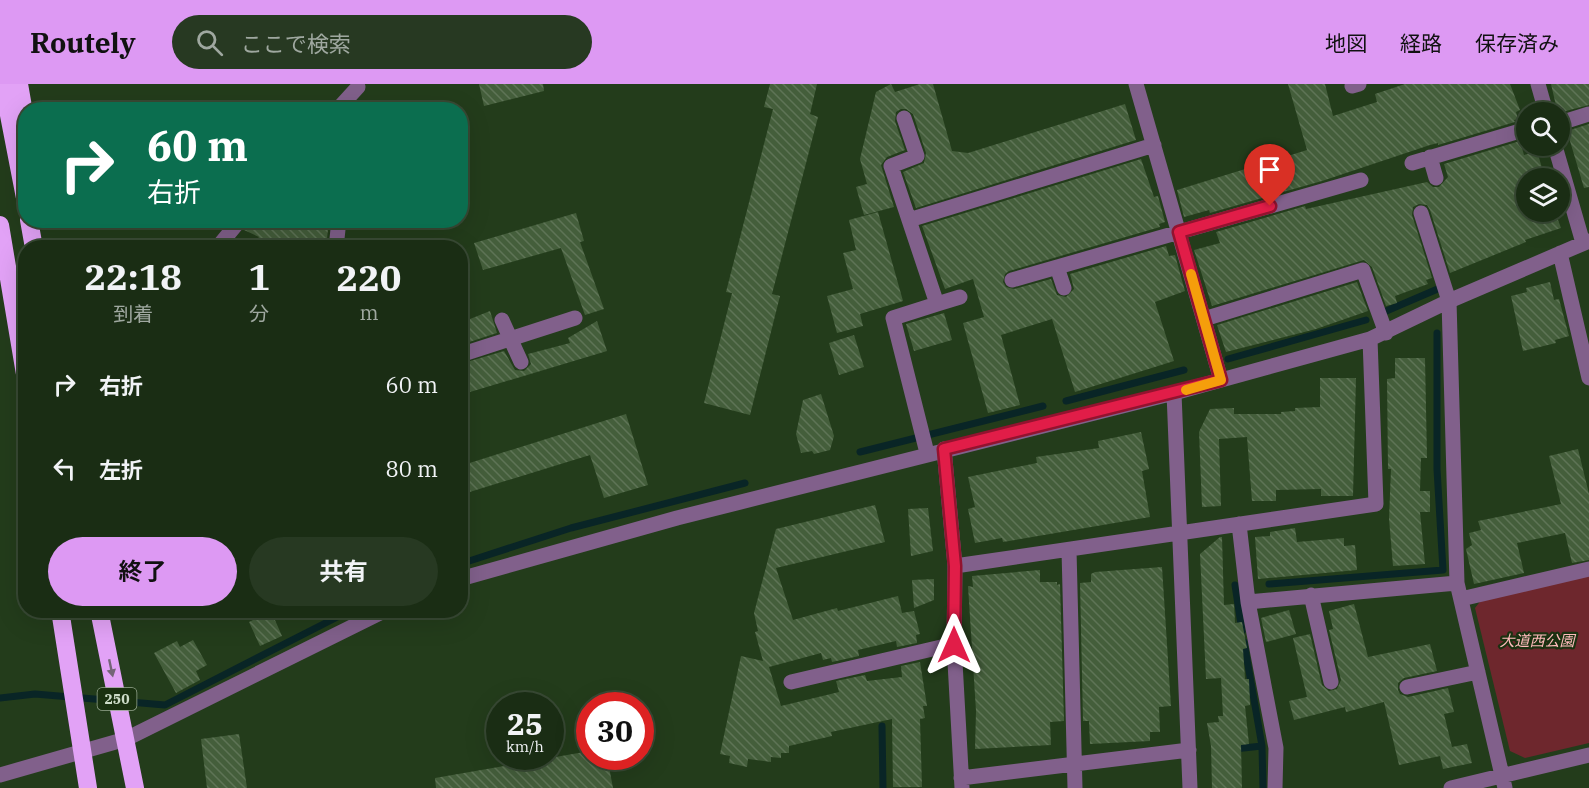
<!DOCTYPE html>
<html lang="ja">
<head>
<meta charset="utf-8">
<style>
	:root { --surface:#1a2d14; --page:#273922; --text:#f1f3f6; --muted:#9fa8a0; --line:#384934; --accent:#dd99f3 }
	body { margin:0; font-family:"IBM Plex Serif","Noto Sans JP",serif; background:var(--page); color:var(--text); height:100vh; display:flex; flex-direction:column; font-size:22px; white-space:nowrap }
	* { box-sizing:border-box; margin:0 }
	p { font-size:20px; color:var(--muted) }
	.icon { flex:none; width:33px; height:33px; fill:none; stroke:currentColor; stroke-width:2; stroke-linecap:round; stroke-linejoin:round }
	.map { position:relative; flex:1; overflow:hidden }
	.side { position:absolute; left:18px; top:156px; width:450px; height:378px; display:flex; flex-direction:column; background:var(--surface); border-radius:24px; box-shadow:0 6px 24px #0002,0 0 0 2px var(--line) }
	.side>* { flex:none }
	.top-card { position:absolute; left:18px; top:18px; width:450px; height:126px; border-radius:24px; box-shadow:0 6px 24px #0002,0 0 0 2px var(--line); background:#0b6e4f; color:#fff; overflow:hidden }
	.fabs { position:absolute; left:1516px; top:18px; display:grid; gap:12px }
	.fabs a { display:grid; place-items:center; width:54px; height:54px; border-radius:50%; background:var(--surface); box-shadow:0 6px 24px #0002,0 0 0 2px var(--line); font-size:30px }
	.speed { position:absolute; left:486px; top:608px; display:flex; gap:12px; font-size:30px; font-weight:700; text-align:center }
	.speed>* { display:grid; place-content:center; width:78px; height:78px; border-radius:50%; background:var(--surface); box-shadow:0 6px 24px #0002,0 0 0 2px var(--line); line-height:1 }
	.speed small { font-size:15px; font-weight:400 }
	.speed .limit { border:9px solid #d22; background:#fff; color:#111 }
	.pin { position:absolute; display:grid; place-items:center; width:51px; height:51px; color:#fff; margin:-62px -26px; border-radius:50% 50% 50% 0; rotate:-45deg; box-shadow:0 0 6px #0007 }
	.pin .icon { rotate:45deg }
	.me { position:absolute; width:66px; margin:-33px; rotate:0deg; stroke-linejoin:round; filter:drop-shadow(0 0 4px #0008) }
	.turn { display:flex; align-items:center; gap:21px; height:126px; padding:0 30px; font-size:27px }
	.turn .icon { width:78px; height:78px; stroke-width:2.5 }
	.turn b { display:block; font-size:42px; line-height:51px }
	.eta { display:flex; justify-content:space-evenly; align-items:center; height:102px; text-align:center }
	.eta b { font-size:36px; font-weight:700; line-height:42px }
	.primary-button { display:flex; gap:12px; margin-top:auto; padding:12px 30px }
	.primary-button a { flex:1; height:69px; border-radius:36px; background:var(--accent); color:#111; font-size:24px; font-weight:700; line-height:69px; text-align:center }
	.primary-button a+a { background:var(--page); color:var(--text) }
	ul { padding:0; list-style:none }
	li { display:flex; align-items:center; gap:18px; height:84px; padding:0 30px }
	li div { flex:1 }
	li b { display:block; font-size:22px }
	li em { font-style:normal }
	header { display:flex; align-items:center; gap:36px; box-sizing:border-box; height:84px; padding:0 30px; background:var(--accent); color:#111 }
	header strong { font-size:28px }
	nav { display:flex; gap:33px; margin-inline-start:auto; font-size:21px }
	.search { width:420px; height:54px; background:var(--page); display:flex; align-items:center; gap:15px; box-sizing:border-box; padding:0 21px; border-radius:33px; color:var(--muted); font-size:22px }
	.map>svg:first-child { display:block }
	.green { fill:#6e272d }
	.lines { fill:none; stroke-linecap:round; stroke-linejoin:round }
	.stream { stroke:#092526; stroke-width:7 }
	.building { fill:url(#building-back-hatch) }
	.minor { stroke:#81608b; stroke-width:15 }
	.highway { stroke:#e2a2f6; stroke-width:18 }
	.oneway { fill:#746477 }
	.route-casing { stroke:#92132f; stroke-width:15 }
	.route { stroke:#e11d48; stroke-width:10 }
	.slow { stroke:#f59e0b; stroke-width:10 }
	.labels { text-anchor:middle; stroke-width:4.5; stroke-linejoin:round; paint-order:stroke }
	.shield { fill:#1a3110; stroke:#97a890; stroke-width:1.5 }
	.shield-label { font-size:14px; font-weight:bold; fill:#ccdbc7 }
	.park-label { font-size:15px; font-style:italic; fill:#ffbbbc; stroke:#1a3110 }
</style>
</head>
<body>
<header>
<strong>Routely</strong>
<div class="search"><svg class="icon" aria-label="search" viewBox="0 0 24 24"><circle cx="10" cy="10" r="6"/><path d="M15 15l6 6"/></svg>ここで検索</div>
<nav><a>地図</a><a>経路</a><a>保存済み</a></nav>
</header>
<div class="map">
<svg width="1589" height="704" viewBox="0 0 1589 704">
	<defs>
		<pattern id="building-back-hatch" width="6" height="6" patternUnits="userSpaceOnUse" patternTransform="scale(1.5)"><rect width="6" height="6" fill="#445e3b"/><path d="M-1 5l2 2M0 0l6 6M5-1l2 2" fill="none" stroke="#5e7456"/></pattern>
	</defs>
	<rect width="100%" height="100%" fill="#233c1b"/>
	<!-- green -->
	<path class="green" d="M1589 490V659L1525 674 1510 667 1475 524 1482 515Z"/>
	<g class="lines">
		<!-- stream -->
		<path class="stream" d="M1384 228 1440 204
			M1228 275 1366 236
			M1066 317 1184 286
			M860 368 1043 322
			M460 480 571 444 745 399
			M1269 500 1443 486 1437 385V249
			M1235 501 1242 547
			M1244 558 1262 662 1263 704
			M0 614 35 610 165 621 351 526
			M882 642 883 704
			M1234 665 1262 662"/>
	</g>
	<!-- building -->
	<path class="building" d="M479 0H543L544 7 484 22Z
		M770 0H817L810 30 818 33 772 210 780 212 750 331 704 319 732 209 726 208 773 25 764 23Z
		M891 0 895 8 920 0H933L952 67 968 69 1125 20 1136 56 916 124 903 88 924 79 926 69 913 30 906 25H901L896 28 895 37 905 66 887 73 881 81 894 123 864 131 856 103 867 100 860 75 876 8Z
		M1288 0H1325L1333 32 1377 18 1375 10 1405 0H1510L1520 26 1516 28 1518 35 1514 36 1515 38 1438 61V59L1430 61 1322 97 1210 129 1209 126 1184 133 1177 106 1307 66Z
		M1551 0H1589V21L1562 28 1561 25 1557 26Z
		M1589 40V103L1584 104 1567 47Z
		M1520 57 1524 71 1537 67 1545 94H1527V128H1555L1561 144 1525 156 1526 158 1450 189 1430 126 1427 121 1419 120 1413 123 1412 131 1432 194 1426 196 1428 200 1395 212 1397 219 1386 222 1372 183 1364 176 1212 222 1194 166 1220 159 1216 148 1305 122 1306 125 1427 98 1433 103H1439L1448 93 1444 80Z
		M1141 75 1154 113 1158 112 1165 138 1159 140 1160 143 1009 187 1005 190 1003 198 1006 203 1014 205 1051 195 1057 211 1066 213 1074 205 1070 190 1166 162 1169 172 1175 171 1185 207 1155 218 1174 277 1075 308 1052 235 1001 251 1020 321 988 329 963 239 984 233 973 195 945 205 922 142Z
		M878 128 903 217 860 230 863 242 837 249 827 212 853 205 843 169 856 166 849 136Z
		M576 129 584 157 580 158 604 225 585 231 561 164 483 186 474 159Z
		M250 136H329L326 164H250L259 153 244 146Z
		M1357 198 1368 227 1316 245 1226 268 1217 241Z
		M1550 198 1554 216 1559 215 1569 252 1555 256 1556 259 1523 267 1511 212 1527 208 1526 204Z
		M490 227 497 249 460 261V239Z
		M944 229 952 256 914 267 906 240Z
		M597 237 607 267 460 311V280L504 267 515 286 524 287 531 280 528 270 570 259 568 254Z
		M854 251 864 283 839 291 829 259Z
		M1395 274H1425L1427 374H1421L1420 407H1430V428H1420L1425 480 1393 482 1389 435 1391 385H1388L1387 295 1395 294Z
		M1320 294H1356L1353 412H1321V405L1276 406V417H1252L1247 353 1219 355 1221 422 1202 423 1199 348 1210 325 1234 324V330H1281V328L1295 327V324L1320 323Z
		M821 310 834 352 830 366 814 370 812 367 801 369 796 350 803 316Z
		M626 330 648 401 604 414 590 371 460 411V382Z
		M1141 348 1149 385 1142 387 1150 433 1003 458 1002 454 975 459 968 425 975 423 968 393 1037 379 1036 373 1099 364 1098 357Z
		M1578 365 1589 410V476L1572 479 1565 449 1517 459 1524 489 1474 500 1466 465 1472 461 1469 449 1481 446 1478 437 1561 420 1549 372Z
		M875 421 885 458 776 484 793 536 837 524 838 527 898 512 902 529 914 527 920 550 916 551 917 559 897 563 896 557 858 566 859 572 832 578 831 574 823 576 821 569 769 583 781 622 839 608 836 597 865 591 867 597 902 593 901 582 920 578 927 622H923L925 634 920 635 922 703H893L892 635 831 648 832 652 789 662V669H781V674L771 673V678L748 675 747 683 729 679 730 672 720 670 741 572 763 577 755 548 758 547 754 529 776 445Z
		M928 424 933 467 911 472 908 425Z
		M1295 444 1297 458 1344 454V462L1355 461 1357 486 1258 495 1255 453 1270 452V448Z
		M1220 453H1222L1224 521 1234 520 1235 539 1242 538 1247 564 1243 565 1245 595H1249L1250 621 1245 622 1249 660 1241 661 1242 704H1212L1211 662 1207 639 1219 638 1218 632H1223L1221 594 1206 595 1200 470Z
		M1162 483 1171 622 1159 623 1160 648H1150V657L1090 660 1089 637H1083L1080 499 1091 498V490L1095 488Z
		M1040 486V498H1057V501L1060 500 1064 637 1050 638 1051 661 975 665 976 627 968 502 973 503 972 492Z
		M934 495V516L914 524 912 496Z
		M1354 520 1368 573 1430 560 1437 587 1404 594 1398 599V606L1400 610 1408 613 1448 604 1454 628 1444 630 1452 663 1467 660 1472 679 1443 685 1440 672 1399 681 1384 618 1346 628 1345 623 1294 636 1289 617 1307 613 1293 554 1310 550 1322 601 1329 607 1337 605 1341 596 1329 546 1333 545 1329 527Z
		M1289 526 1296 550 1266 558 1261 534Z
		M271 527 282 552 260 562 249 538Z
		M193 556 207 581 196 587 200 596 176 609 154 569 177 557 180 563Z
		M239 650 247 704H207L201 655Z
		M590 667V672H607L613 704H436L435 694Z"/>
	<g class="lines">
		<!-- minor -->
		<path class="minor" d="M1136 0 1221 296
			M1538 0 1546 28
			M1352 2 1359 0
			M337 26 358 3
			M904 34 917 72 891 82 937 220 893 234 927 369
			M1560 39 1589 30
			M1555 62 1583 159
			M1430 73 1436 94
			M1412 79 1527 45
			M1421 129 1449 217 1457 499 1505 704
			M909 136 1154 61
			M217 164 240 136
			M336 164 339 136
			M1560 169 1589 294
			M1057 183 1064 204
			M1012 196 1361 96
			M937 220 960 213
			M1204 235 1363 186 1386 249
			M502 236 521 278
			M460 271 575 234
			M1174 309 1190 704
			M944 365 955 482 954 560 962 704
			M1239 440 1248 518 1276 664 1275 704
			M1069 466 1075 704
			M955 482 1376 420 1370 255
			M460 495 677 434 1174 309 1370 255 1449 217 1589 157
			M1311 511 1331 598
			M1461 515 1589 485
			M1248 518 1457 499
			M791 598 954 560
			M1407 603 1478 588
			M0 691 126 655 386 526
			M961 694 1189 666
			M1451 704 1589 671"/>
		<!-- highway -->
		<path class="highway" d="M3 0 26 119
			M19 0 26 40
			M29 136 34 164
			M0 141 26 296
			M60 526 88 704
			M99 526 135 704"/>
	</g>
	<!-- one-way arrows -->
	<defs><path id="oneway-solid" d="M-6-.8H1V-3.2L6.5 0L1 3.2V.8H-6Z" transform="scale(1.5)"/></defs>
	<use class="oneway" href="#oneway-solid" transform="translate(111 584) rotate(78)"/>
	<g class="lines">
		<!-- route casing -->
		<g class="route-casing">
			<path id="route" d="M954 561 955 482 944 365 1221 296 1179 148 1270 122"/>
		</g>
		<!-- route -->
		<use href="#route" class="route"/>
		<!-- slow -->
		<path class="slow" d="M1186 306 1221 296 1191 190"/>
	</g>
	<g class="labels">
		<!-- shield labels -->
		<rect class="shield" x="97.5" y="604" width="39" height="22" rx="4.5"/>
		<g class="shield-label">
			<text x="117" y="620">250</text>
		</g>
		<!-- park labels -->
		<g class="park-label">
			<text x="1537" y="562">大道西公園</text>
		</g>
	</g>
</svg>
<div class="fabs">
<a><svg class="icon" aria-label="search" viewBox="0 0 24 24"><circle cx="10" cy="10" r="6"/><path d="M15 15l6 6"/></svg></a>
<a><svg class="icon" aria-label="layers" viewBox="0 0 24 24"><path d="M12 4l9 5-9 5-9-5zM3 14l9 5 9-5"/></svg></a>
</div>
<div class="speed"><div>25<small>km/h</small></div><div class="limit">30</div></div>
<div class="pin" style="left:1270px;top:122px;background:#d93025"><svg class="icon" aria-label="arrive" viewBox="0 0 24 24"><path d="M6 21V4h12l-3 4 3 4H6"/></svg></div>
<svg class="me" style="left:954px;top:561px" viewBox="-20 -20 40 40"><path d="M0-17L14 15 0 8-14 15z" fill="#e11d48" stroke="#fff" stroke-width="4"/></svg>
<div class="top-card">
<div class="turn"><svg class="icon" aria-label="right" viewBox="0 0 24 24"><path d="M7 20v-9h11M14 6l5 5-5 5"/></svg><div><b>60 m</b>右折</div></div>
</div>
<section class="side">
<div class="eta">
<div><b>22:18</b><p>到着</p></div>
<div><b>1</b><p>分</p></div>
<div><b>220</b><p>m</p></div>
</div>
<ul>
<li><svg class="icon" aria-label="right" viewBox="0 0 24 24"><path d="M7 20v-9h11M14 6l5 5-5 5"/></svg><div><b>右折</b></div><em>60 m</em></li>
<li><svg class="icon" aria-label="left" viewBox="0 0 24 24"><path d="M17 20v-9H6M10 6l-5 5 5 5"/></svg><div><b>左折</b></div><em>80 m</em></li>
</ul>
<div class="primary-button"><a>終了</a><a>共有</a></div>
</section>
</div>
</body>
</html>
